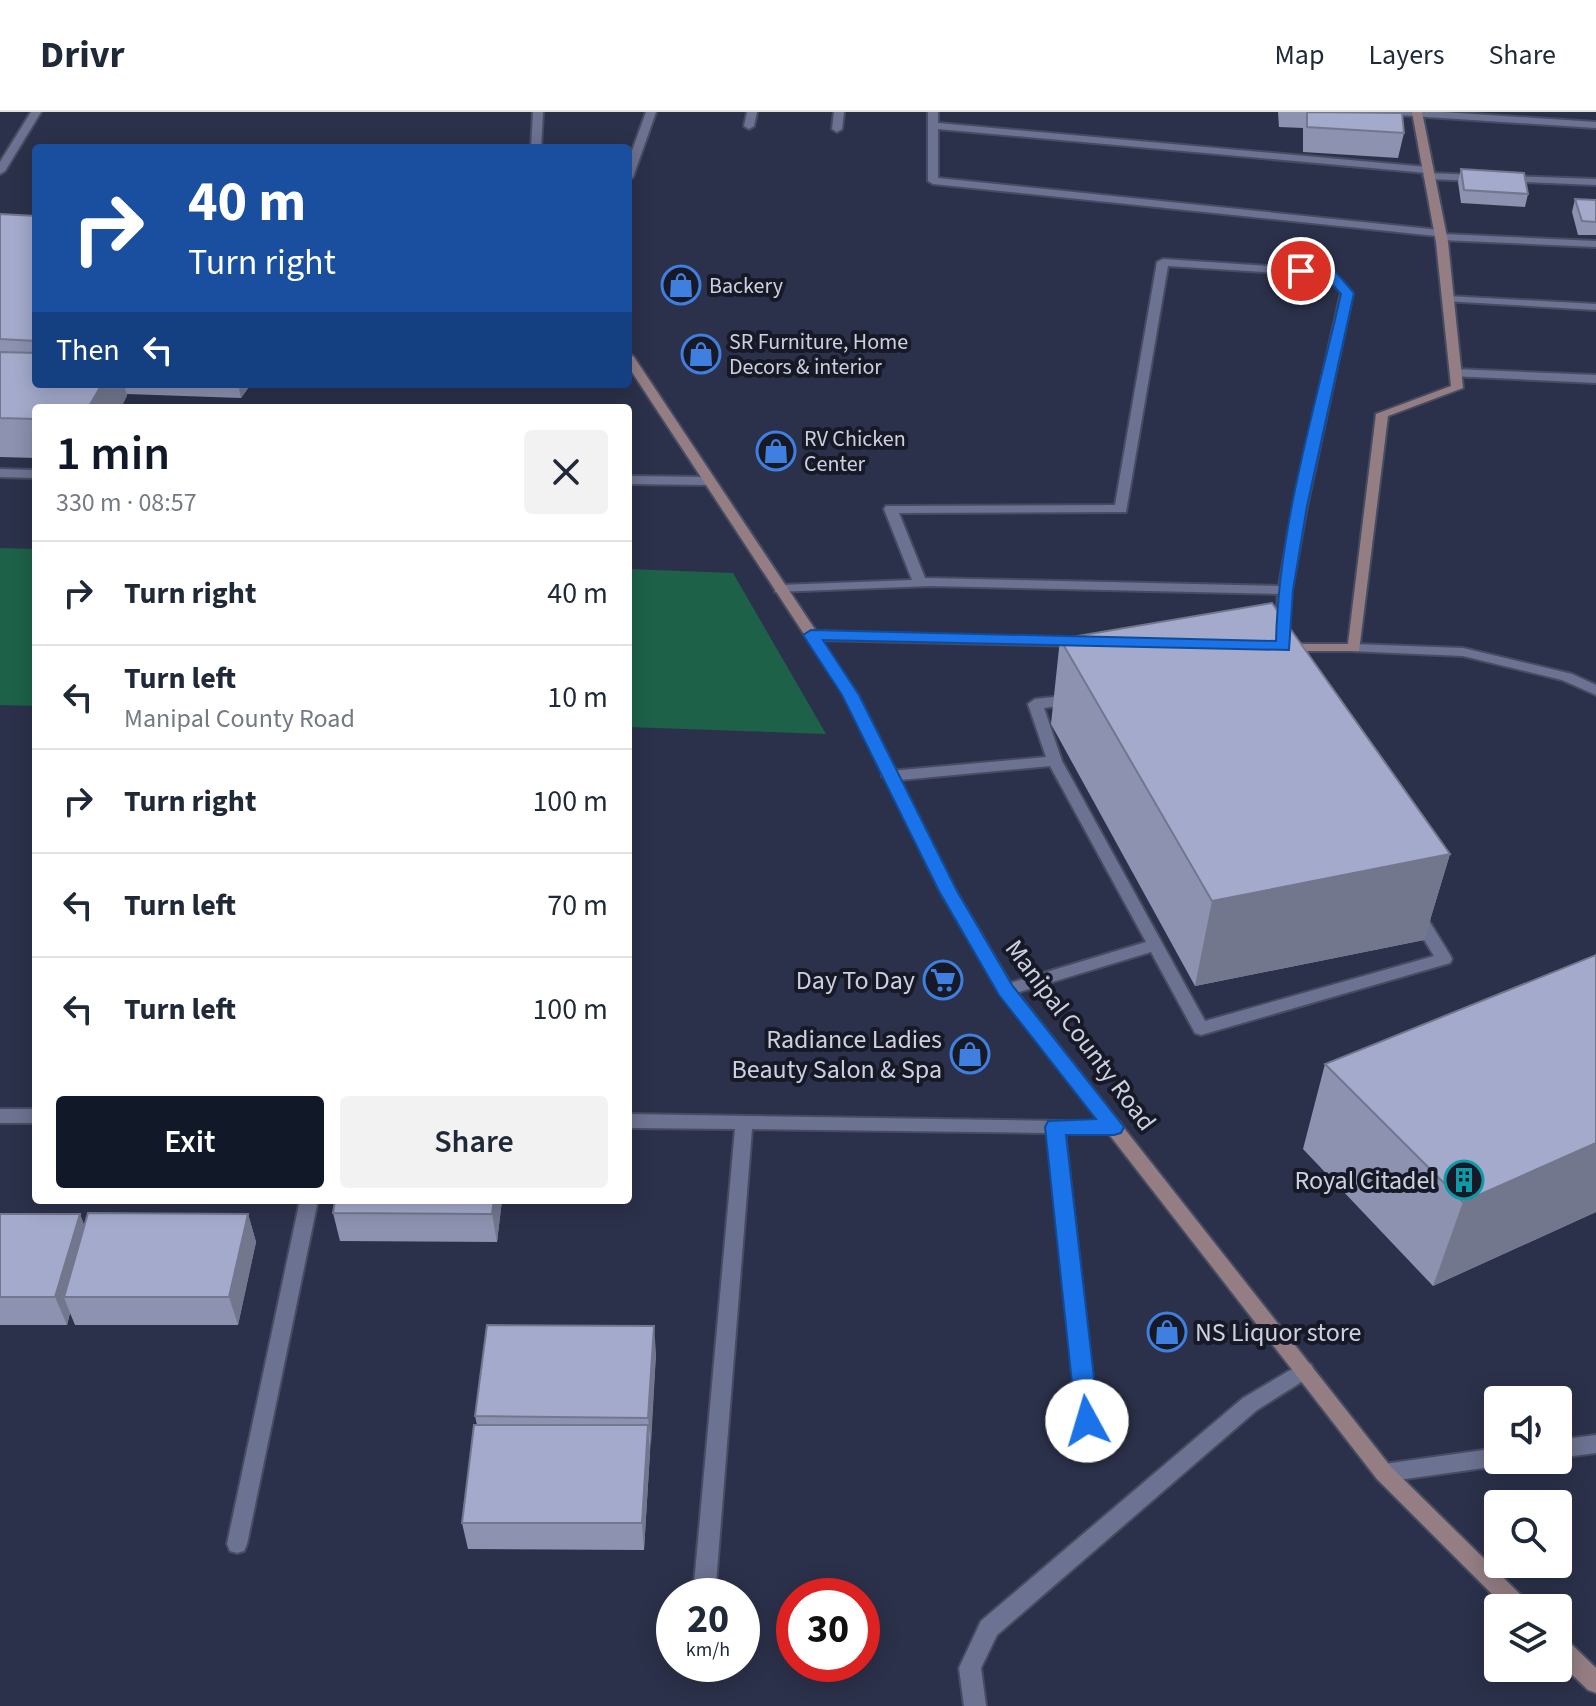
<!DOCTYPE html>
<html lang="en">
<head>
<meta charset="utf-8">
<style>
	:root { --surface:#fff; --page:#f2f2f3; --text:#1f2937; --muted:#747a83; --line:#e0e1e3; --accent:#111827 }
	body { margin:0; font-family:"Source Sans 3",sans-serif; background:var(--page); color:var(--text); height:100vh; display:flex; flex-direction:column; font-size:30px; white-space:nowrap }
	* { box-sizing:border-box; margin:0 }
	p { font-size:26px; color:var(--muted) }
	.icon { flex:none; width:44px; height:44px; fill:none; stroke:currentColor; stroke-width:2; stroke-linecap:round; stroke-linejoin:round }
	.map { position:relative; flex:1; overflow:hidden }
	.side { position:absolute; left:32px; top:292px; width:600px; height:800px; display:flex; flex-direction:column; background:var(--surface); border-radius:8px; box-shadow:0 4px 20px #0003 }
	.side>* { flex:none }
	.banner { position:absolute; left:32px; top:32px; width:600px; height:244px; border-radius:8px; box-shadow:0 4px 20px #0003; background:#1a4fa0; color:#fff; overflow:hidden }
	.fabs { position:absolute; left:1484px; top:1274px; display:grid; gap:16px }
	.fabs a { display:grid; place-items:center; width:88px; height:88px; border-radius:8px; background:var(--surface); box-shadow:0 4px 20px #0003; font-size:40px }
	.speed { position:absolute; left:656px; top:1466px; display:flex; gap:16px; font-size:40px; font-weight:700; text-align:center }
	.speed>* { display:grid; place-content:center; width:104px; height:104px; border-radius:50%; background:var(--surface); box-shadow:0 4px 20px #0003; line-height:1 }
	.speed small { font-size:20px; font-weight:400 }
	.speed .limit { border:12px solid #d22; background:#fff; color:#111 }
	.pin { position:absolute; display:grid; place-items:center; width:68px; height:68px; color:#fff; margin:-34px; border:4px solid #fff; border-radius:50%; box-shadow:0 2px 8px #0007 }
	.me { position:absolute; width:88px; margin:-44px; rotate:354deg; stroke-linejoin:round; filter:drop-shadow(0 0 6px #0008) }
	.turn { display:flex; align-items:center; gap:28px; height:168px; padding:0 24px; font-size:36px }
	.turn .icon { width:104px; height:104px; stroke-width:2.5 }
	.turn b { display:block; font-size:56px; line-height:68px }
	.then { display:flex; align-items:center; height:76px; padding:0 24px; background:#0003; gap:16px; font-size:30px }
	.round { display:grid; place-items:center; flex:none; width:84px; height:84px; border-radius:8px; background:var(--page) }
	.summary { display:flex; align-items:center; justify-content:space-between; height:136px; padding:0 24px }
	h1 { font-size:48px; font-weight:600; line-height:60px; color:var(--accent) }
	.primary-button { display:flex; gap:16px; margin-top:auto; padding:16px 24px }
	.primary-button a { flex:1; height:92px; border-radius:8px; background:var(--accent); color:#fff; font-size:32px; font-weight:600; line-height:92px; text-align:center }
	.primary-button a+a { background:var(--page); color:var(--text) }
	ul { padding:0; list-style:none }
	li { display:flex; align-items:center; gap:24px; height:104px; padding:0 24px; border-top:2px solid var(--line) }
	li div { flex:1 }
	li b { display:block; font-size:30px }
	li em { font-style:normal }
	header { display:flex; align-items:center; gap:48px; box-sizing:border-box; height:112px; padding:0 40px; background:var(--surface); border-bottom:2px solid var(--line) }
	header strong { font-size:38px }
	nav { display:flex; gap:44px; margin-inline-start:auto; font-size:28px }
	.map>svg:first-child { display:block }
	.green { fill:#1d6149 }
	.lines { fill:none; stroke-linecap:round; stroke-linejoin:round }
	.lane-casing { stroke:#484c62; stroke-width:4 }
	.street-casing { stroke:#484c62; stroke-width:4 }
	.secondary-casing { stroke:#484c62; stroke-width:4 }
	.lane { fill:#6c7291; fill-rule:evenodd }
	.street { fill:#6c7291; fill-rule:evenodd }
	.secondary { fill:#947e84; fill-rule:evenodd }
	.wall { fill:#8c92af }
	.shaded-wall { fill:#72778e }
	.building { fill:#a3aacb; stroke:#72778e; stroke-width:2 }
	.route { fill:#1a73e8; stroke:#114b97; stroke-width:2 }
	.labels { text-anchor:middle; stroke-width:8; stroke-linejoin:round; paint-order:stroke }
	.far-poi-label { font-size:22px; fill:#ccd0e1; stroke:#171a26; text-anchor:start }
	.poi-label { font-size:26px; fill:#ccd0e1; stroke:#171a26; text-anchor:end }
	.street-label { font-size:26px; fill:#ccd0e1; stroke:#171a26 }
</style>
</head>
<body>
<header>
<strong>Drivr</strong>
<nav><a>Map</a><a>Layers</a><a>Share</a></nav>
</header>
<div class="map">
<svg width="1596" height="1594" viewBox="0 0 1596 1594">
	<rect width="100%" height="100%" fill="#2c314b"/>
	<!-- green -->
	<path class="green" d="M0 436 36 437V594L0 593Z
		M628 457 733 461 826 622 628 615Z"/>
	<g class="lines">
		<!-- lane casing -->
		<g class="lane-casing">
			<path id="lane" d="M1163 147 1329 158 1333 159 1353 181 1307 394 1292 478 1287 528 1282 529 1275 525 1278 482 931 474 775 480V474L780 473 912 468 884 397 886 394 1115 393 1157 150ZM1168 154 1326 164 1341 181 1293 394 1279 474 925 466 899 401 1126 400Z
				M1072 583 1077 585 1079 588 1077 591 1044 596 1062 649 1205 909 1434 844 1409 803 1417 797 1423 799 1450 843 1452 847 1450 851 1201 923 1195 921 1151 840 1006 884 1000 882 998 878 1000 874 1146 830 1050 654 890 669 882 664 890 659 1046 645 1028 592 1035 587Z"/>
		</g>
		<!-- street casing -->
		<g class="street-casing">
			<path id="street" d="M31 0H41L5 59 0 62V50Z
				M533 0H543L541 36H531Z
				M646 0H656L633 65 628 68V50Z
				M747 0H757L754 14 749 17 744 14Z
				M834 0H844L842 17 837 20 832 17Z
				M928 0H938V11L1427 55 1432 58 1428 61 1478 63 1483 66 1478 69 1428 67 1423 64 1427 61 938 17V66L1440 118 1445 122 1596 129V135L1441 128 1436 124 933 72 928 69Z
				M1392 0H1443L1596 10V16L1397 3Z
				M1506 64 1596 67V73L1502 69V65Z
				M1448 184 1596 192V198L1444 189 1442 187Z
				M1455 257 1596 263V271L1451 264V258Z
				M0 357 36 358V366L0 365Z
				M628 364 710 365 716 369 710 373 628 372Z
				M1354 532 1463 536 1572 562 1596 573V583L1562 568 1463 544 1349 539 1347 536Z
				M0 997H36V1011H0Z
				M628 1002 1120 1010 1123 1015 1120 1020 1114 1022 1065 1021 1101 1338 1098 1344 1091 1347 1084 1344 1081 1338 1047 1021 752 1017 715 1484H693L735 1017 628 1016Z
				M300 1088H318L247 1432 244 1439 237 1441 230 1439 227 1432Z
				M1304 1250 1311 1252 1314 1258 1311 1264 1257 1298 997 1523 981 1556 986 1594H964L959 1556 981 1509 1243 1286Z
				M1596 1323V1341L1558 1346V1328Z
				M1498 1336V1348H1507L1498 1354 1384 1370 1377 1367 1374 1361 1377 1355 1384 1352Z"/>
		</g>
		<!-- secondary casing -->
		<g class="secondary-casing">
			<path id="secondary" d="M1412 0H1422L1448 130 1463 276 1388 304 1359 539H1285L1280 538 1278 535 1280 532H1348L1376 302 1451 274 1436 130Z
				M628 241 634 245 816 519 1087 527 1089 530 1082 534 821 528 858 583 956 779 1012 874 1391 1355 1527 1489 1531 1496H1506L1377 1367 1000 882 940 779 844 583 628 254Z
				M1558 1524 1566 1527 1596 1556V1581L1588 1578 1558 1549Z"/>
		</g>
		<!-- lane -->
		<use href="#lane" class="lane"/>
		<!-- street -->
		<use href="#street" class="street"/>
		<!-- secondary -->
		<use href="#secondary" class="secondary"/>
	</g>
	<!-- wall -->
	<path class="wall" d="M1278 0H1403L1402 5 1404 21 1398 46 1303 40V16L1279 15Z
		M1461 57 1528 82 1525 95 1461 91 1458 70Z
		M1575 87 1596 88V123H1578L1572 100Z
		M0 102 36 104V272H251L241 286 127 282V284L36 296V346L0 345Z
		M1060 527 1450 742 1424 828 1195 874 1051 612Z
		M1596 843V1100L1433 1174 1303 1037 1325 952Z
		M502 1088 497 1130 340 1129 333 1101Z
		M0 1102H80L84 1114 248 1102 256 1130 238 1213H75L70 1201 67 1213H0Z
		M656 1241 644 1438 468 1437 462 1411 477 1313 475 1304Z"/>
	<!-- shaded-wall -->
	<path class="shaded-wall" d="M102 272H124L127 284 121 296H88Z
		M238 272H251L241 286Z
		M1450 742 1424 828 1195 874 1212 789Z
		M1596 1031V1100L1433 1174 1463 1090Z
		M494 1088H502L497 1130 492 1102Z
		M80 1102 91 1130 64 1185 70 1201 67 1213 55 1185Z
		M248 1102 256 1130 238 1213 229 1185Z
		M654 1214 656 1241 651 1333 648 1306Z
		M648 1313 650 1340 644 1438 642 1411Z"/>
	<!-- building -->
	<path class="building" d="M1307 0 1402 1 1404 21 1307 15Z
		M1461 57 1524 61 1528 82 1464 78Z
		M1575 87 1596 88V110L1582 109Z
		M0 102 36 104V210L34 213 36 221V229L0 227Z
		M0 240 36 241V272H102L88 296H36V307L0 306Z
		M1272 491 1450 742 1212 789 1060 527Z
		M1596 843V1031L1463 1090 1325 952Z
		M335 1088H494L492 1102 333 1101Z
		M88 1101 248 1102 229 1185H64Z
		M0 1102H80L55 1185H0Z
		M487 1213 654 1214 648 1306 475 1304Z
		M474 1313H648L642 1411H462Z"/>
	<!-- route -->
	<path class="route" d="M1301 155 1334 158 1354 181 1307 394 1293 478 1289 538 823 528 859 583 957 779 1012 873 1124 1015 1121 1021 1114 1023H1066L1099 1309 1095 1316 1087 1319 1079 1316 1076 1309 1045 1015 1048 1009 1096 1007 999 883 939 779 842 583 803 523 811 518 1276 529C1279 412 1315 296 1341 182L1325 164 1297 162V156Z"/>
	<!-- icons -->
	<defs>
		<g id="shop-ring" transform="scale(2)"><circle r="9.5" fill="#171a26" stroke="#3f7fe0" stroke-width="1.5"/><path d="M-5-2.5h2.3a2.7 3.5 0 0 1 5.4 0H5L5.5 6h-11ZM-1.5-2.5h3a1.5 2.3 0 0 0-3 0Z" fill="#3f7fe0"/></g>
		<g id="supermarket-ring" transform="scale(2)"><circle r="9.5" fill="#171a26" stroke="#3f7fe0" stroke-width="1.5"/><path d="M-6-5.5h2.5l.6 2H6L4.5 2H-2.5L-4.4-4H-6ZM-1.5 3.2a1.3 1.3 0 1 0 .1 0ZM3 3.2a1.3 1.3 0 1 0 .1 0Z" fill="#3f7fe0"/></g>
		<g id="building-ring" transform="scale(2)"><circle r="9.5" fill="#171a26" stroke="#0f9aa8" stroke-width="1.5"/><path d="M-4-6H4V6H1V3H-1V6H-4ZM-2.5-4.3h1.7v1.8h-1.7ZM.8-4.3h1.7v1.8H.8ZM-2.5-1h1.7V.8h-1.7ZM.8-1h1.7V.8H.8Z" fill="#0f9aa8"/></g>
	</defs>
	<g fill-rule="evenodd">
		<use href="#shop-ring" x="681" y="173"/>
		<use href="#shop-ring" x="701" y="242"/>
		<use href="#shop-ring" x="776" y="339"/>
		<use href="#supermarket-ring" x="943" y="868"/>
		<use href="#shop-ring" x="970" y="942"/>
		<use href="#building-ring" x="1464" y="1068"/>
		<use href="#shop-ring" x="1167" y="1220"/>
	</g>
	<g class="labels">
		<!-- far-poi labels -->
		<g class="far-poi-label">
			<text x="709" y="181">Backery</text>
			<text x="729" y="237">SR Furniture, Home<tspan x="729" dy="25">Decors &amp; interior</tspan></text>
			<text x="804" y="334">RV Chicken<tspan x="804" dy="25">Center</tspan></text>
		</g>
		<!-- poi labels -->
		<g class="poi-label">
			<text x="915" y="877">Day To Day</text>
			<text x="942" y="936">Radiance Ladies<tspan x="942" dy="30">Beauty Salon &amp; Spa</tspan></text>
			<text x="1436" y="1077">Royal Citadel</text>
			<text x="1195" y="1229" text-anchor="start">NS Liquor store</text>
		</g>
		<!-- street labels -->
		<g class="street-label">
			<text transform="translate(1081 923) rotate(53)" y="9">Manipal County Road</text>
		</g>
	</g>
</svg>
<div class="fabs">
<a><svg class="icon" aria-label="sound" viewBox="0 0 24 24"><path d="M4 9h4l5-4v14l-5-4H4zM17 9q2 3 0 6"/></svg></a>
<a><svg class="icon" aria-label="search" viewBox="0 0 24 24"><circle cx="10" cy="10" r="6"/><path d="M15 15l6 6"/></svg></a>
<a><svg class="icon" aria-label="layers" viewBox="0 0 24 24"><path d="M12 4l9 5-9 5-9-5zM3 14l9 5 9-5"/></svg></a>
</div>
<div class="speed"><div>20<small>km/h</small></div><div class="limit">30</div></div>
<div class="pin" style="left:1301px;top:159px;background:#d93025"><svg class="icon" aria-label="arrive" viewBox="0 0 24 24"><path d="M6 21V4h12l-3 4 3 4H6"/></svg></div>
<svg class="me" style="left:1087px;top:1309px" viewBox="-20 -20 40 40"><circle r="19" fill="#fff"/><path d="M0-13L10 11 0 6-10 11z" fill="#1a73e8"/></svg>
<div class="banner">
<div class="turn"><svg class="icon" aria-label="right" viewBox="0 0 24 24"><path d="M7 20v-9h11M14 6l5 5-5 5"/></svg><div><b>40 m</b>Turn right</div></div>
<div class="then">Then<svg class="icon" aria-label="left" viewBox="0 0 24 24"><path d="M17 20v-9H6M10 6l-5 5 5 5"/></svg></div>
</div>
<section class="side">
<div class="summary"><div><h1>1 min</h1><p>330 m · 08:57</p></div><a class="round"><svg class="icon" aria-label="close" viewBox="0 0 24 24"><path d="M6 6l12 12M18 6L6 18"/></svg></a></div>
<ul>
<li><svg class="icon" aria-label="right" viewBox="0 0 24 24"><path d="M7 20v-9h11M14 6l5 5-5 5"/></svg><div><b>Turn right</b></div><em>40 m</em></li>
<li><svg class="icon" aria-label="left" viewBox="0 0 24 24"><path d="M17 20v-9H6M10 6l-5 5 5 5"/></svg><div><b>Turn left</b><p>Manipal County Road</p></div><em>10 m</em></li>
<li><svg class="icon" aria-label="right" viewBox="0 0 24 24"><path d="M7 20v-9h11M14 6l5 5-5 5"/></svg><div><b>Turn right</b></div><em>100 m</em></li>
<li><svg class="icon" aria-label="left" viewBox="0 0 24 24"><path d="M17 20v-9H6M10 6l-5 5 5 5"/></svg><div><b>Turn left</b></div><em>70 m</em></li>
<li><svg class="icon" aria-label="left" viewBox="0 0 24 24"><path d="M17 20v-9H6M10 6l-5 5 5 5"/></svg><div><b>Turn left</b></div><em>100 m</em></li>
</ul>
<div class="primary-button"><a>Exit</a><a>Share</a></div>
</section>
</div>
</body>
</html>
